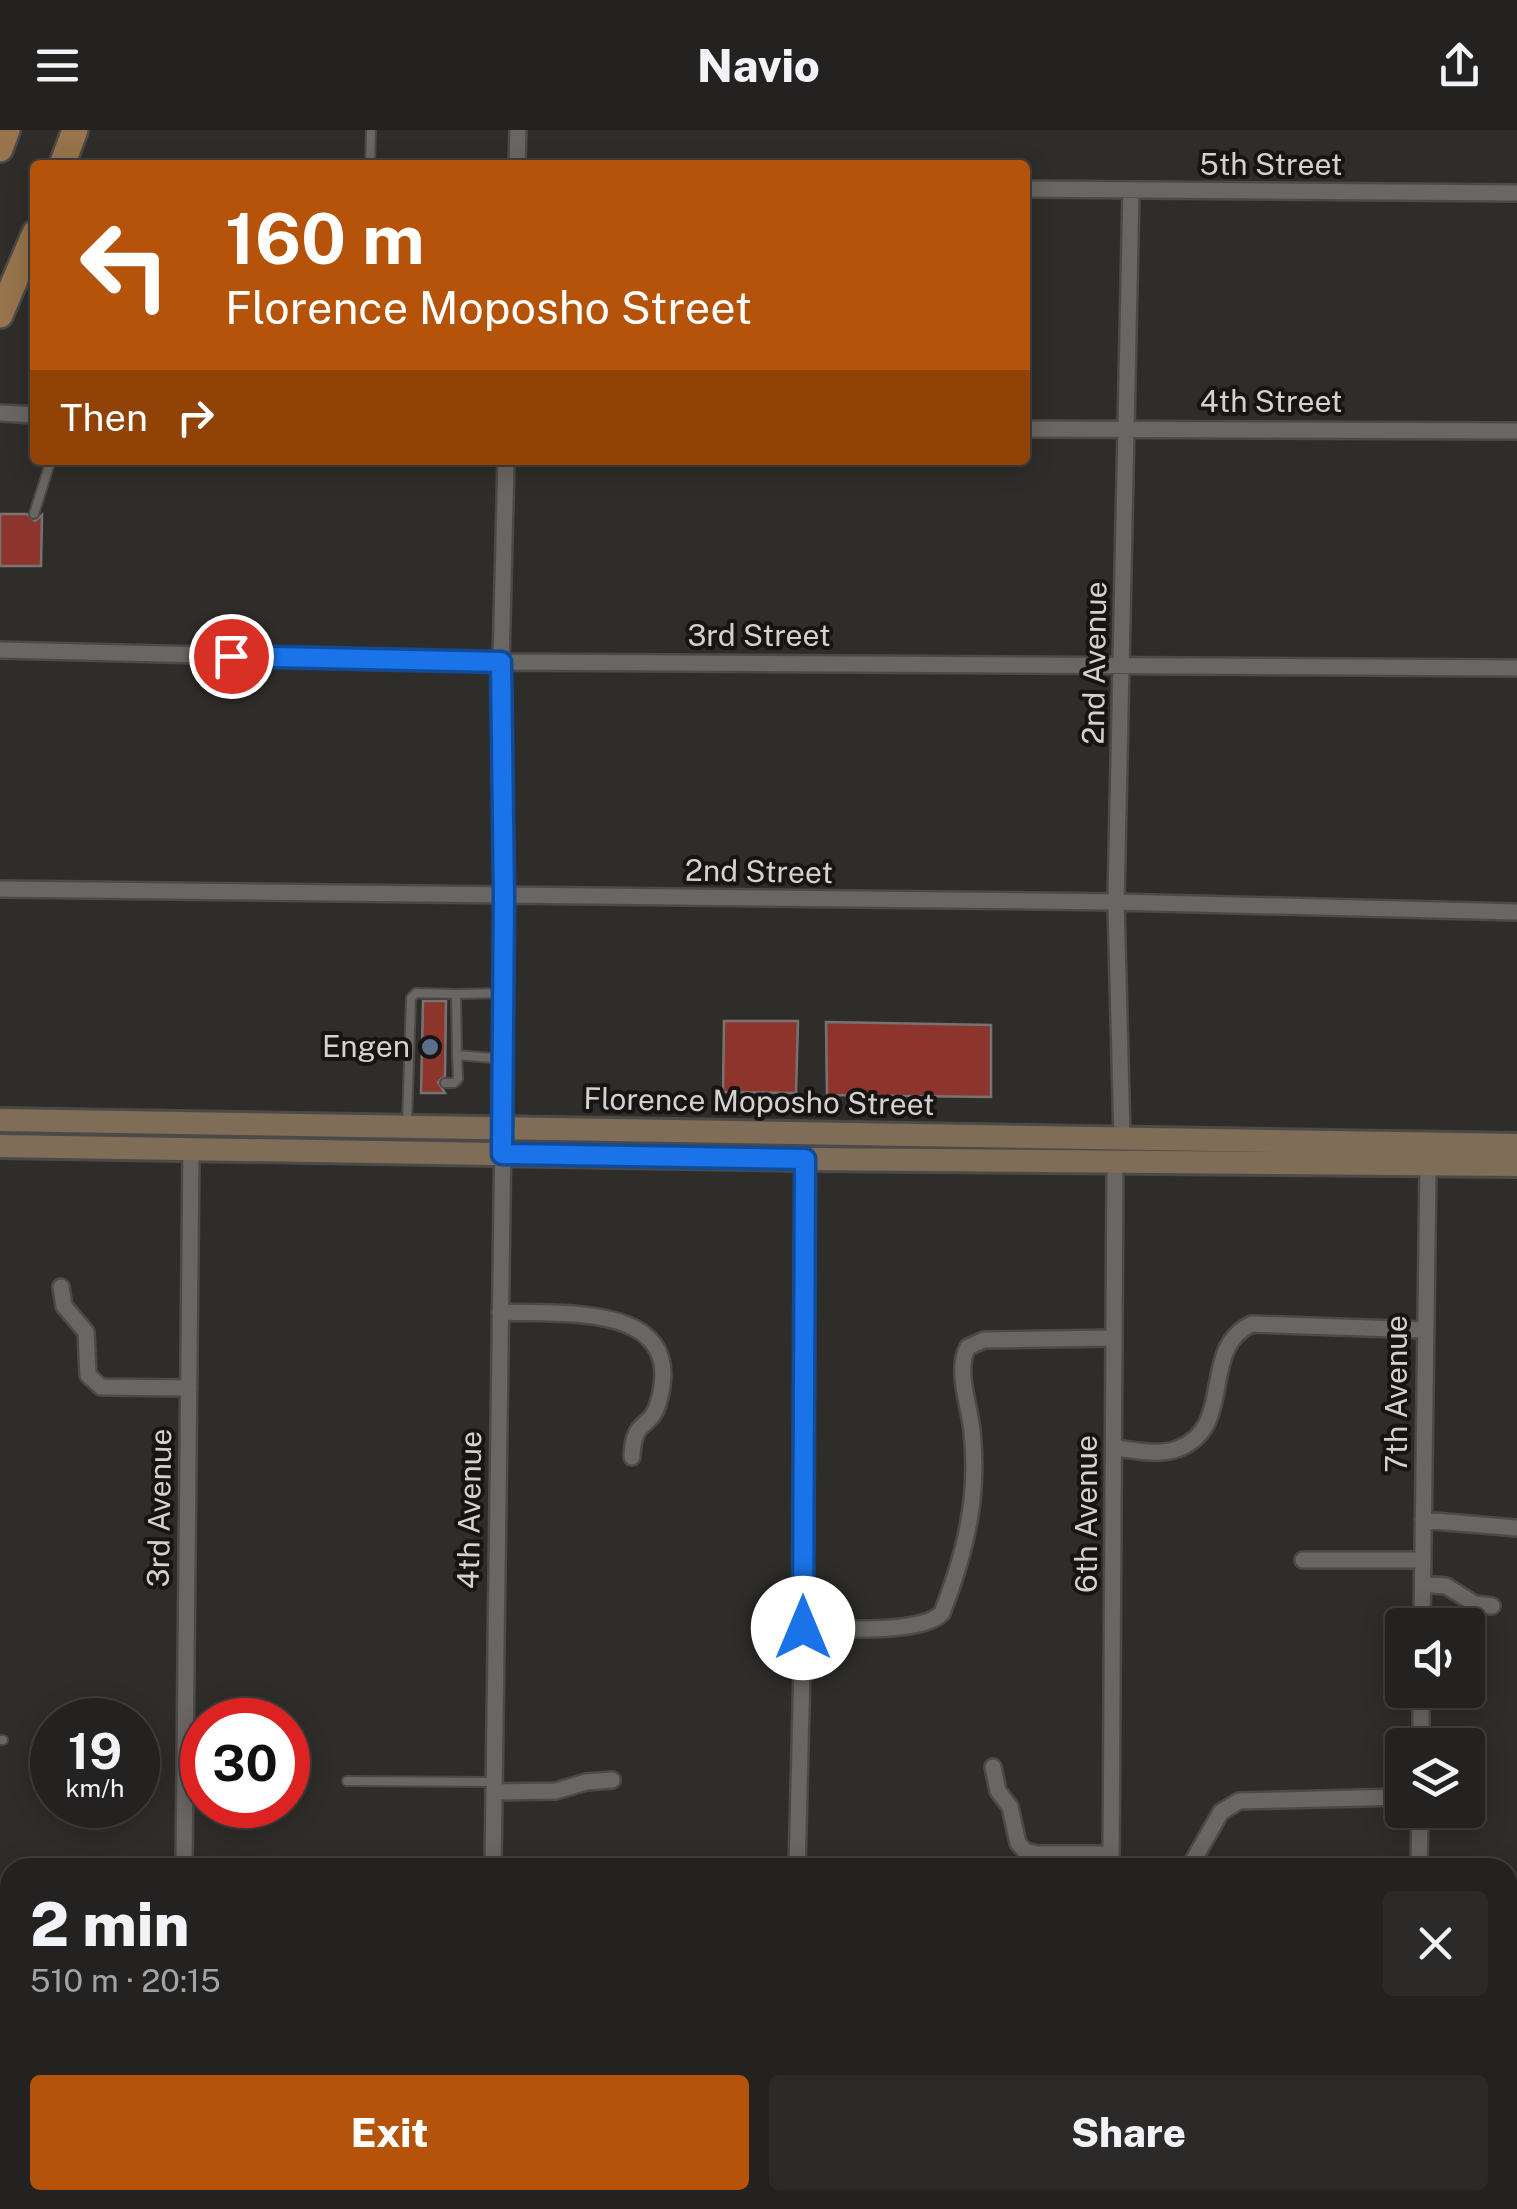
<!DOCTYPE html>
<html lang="en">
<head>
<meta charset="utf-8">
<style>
	:root { --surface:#232220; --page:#2b2a29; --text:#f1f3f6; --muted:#a3a4a5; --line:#403f3e; --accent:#b45309 }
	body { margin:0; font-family:"Public Sans",sans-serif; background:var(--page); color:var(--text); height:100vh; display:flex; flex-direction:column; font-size:38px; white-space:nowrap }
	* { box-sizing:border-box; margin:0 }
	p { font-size:32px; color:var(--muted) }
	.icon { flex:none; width:55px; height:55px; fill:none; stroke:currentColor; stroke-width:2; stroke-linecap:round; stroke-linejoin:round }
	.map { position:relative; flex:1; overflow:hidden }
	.side { position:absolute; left:0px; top:1728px; width:1518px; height:352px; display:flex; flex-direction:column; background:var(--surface); border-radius:30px 30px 0 0; box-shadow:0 5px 25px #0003,0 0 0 2px var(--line) }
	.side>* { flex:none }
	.top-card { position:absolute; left:30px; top:30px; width:1000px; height:305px; border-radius:10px; box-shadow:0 5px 25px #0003,0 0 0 2px var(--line); background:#b45309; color:#fff; overflow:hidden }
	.fabs { position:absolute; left:1385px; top:1478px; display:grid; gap:20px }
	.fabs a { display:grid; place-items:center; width:100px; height:100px; border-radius:10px; background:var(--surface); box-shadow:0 5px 25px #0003,0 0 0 2px var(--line); font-size:50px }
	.speed { position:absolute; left:30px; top:1568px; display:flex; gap:20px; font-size:50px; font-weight:700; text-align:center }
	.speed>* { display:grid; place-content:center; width:130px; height:130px; border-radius:50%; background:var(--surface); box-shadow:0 5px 25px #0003,0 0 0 2px var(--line); line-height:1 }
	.speed small { font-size:25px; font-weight:400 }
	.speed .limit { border:15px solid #d22; background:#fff; color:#111 }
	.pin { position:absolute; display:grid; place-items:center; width:85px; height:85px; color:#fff; margin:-42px; border:5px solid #fff; border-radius:50%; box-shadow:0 2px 10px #0007 }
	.me { position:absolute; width:110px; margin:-55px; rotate:0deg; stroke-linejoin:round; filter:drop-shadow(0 0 8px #0008) }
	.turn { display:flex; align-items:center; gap:35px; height:210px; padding:0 30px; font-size:45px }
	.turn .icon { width:130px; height:130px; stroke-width:2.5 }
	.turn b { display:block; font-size:70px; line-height:85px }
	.then { display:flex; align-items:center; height:95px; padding:0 30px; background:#0003; gap:20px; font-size:38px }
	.round { display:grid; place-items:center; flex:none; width:105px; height:105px; border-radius:10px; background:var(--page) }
	.head { display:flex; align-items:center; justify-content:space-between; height:170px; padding:0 30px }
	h1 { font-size:60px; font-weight:800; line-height:75px }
	.action { display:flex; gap:20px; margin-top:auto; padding:20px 30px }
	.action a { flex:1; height:115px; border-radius:10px; background:var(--accent); color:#fff; font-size:40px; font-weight:800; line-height:115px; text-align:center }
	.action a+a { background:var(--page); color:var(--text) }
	header { display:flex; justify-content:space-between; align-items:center; height:130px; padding:0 30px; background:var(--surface); font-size:45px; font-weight:800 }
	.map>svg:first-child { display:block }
	.building { fill:#8d342d; stroke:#777372; stroke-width:2.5 }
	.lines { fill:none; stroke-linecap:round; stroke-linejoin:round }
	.lane-casing { stroke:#4c4a48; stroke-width:12 }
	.street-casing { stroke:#4c4a48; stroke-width:20 }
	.secondary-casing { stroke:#4c4a48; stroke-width:28 }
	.primary-casing { stroke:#4c4a48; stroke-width:30 }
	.lane { stroke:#696663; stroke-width:8 }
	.street { stroke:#696663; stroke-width:15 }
	.secondary { stroke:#806d57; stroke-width:22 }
	.primary { stroke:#97744b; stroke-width:25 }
	.route-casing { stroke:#114b97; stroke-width:25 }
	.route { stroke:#1a73e8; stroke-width:18 }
	.service-dot { fill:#5c6f8a; stroke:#161514; stroke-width:4 }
	.labels { text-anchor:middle; stroke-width:8; stroke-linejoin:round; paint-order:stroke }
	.street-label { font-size:30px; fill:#d3d2d0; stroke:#161514 }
	.poi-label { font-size:30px; fill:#d3d2d0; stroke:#161514; text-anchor:end }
</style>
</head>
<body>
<header><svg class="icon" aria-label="menu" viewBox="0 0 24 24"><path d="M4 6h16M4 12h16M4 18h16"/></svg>Navio<svg class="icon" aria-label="share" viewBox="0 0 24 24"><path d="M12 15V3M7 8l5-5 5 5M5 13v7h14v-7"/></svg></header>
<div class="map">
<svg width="1517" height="2079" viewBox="0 0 1517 2079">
	<rect width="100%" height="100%" fill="#2f2d2a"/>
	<!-- building -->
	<path class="building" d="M0 384H27L35 391 42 385 41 436H0Z
		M423 871H446L445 946 438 952 445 963H421Z
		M724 891H798L796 963 723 962Z
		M826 892 991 895V967L827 965Z"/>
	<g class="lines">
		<!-- lane casing -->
		<g class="lane-casing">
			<path id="lane" d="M370 35 371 0
				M34 384 51 330
				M503 929 457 925 456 864 504 863
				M445 953H454L458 949 457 925
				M407 993 411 868 416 863 456 864
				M0 1610H3
				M347 1651 492 1652
				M0 1753H7"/>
		</g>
		<!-- street casing -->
		<g class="street-casing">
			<path id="street" d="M517 35 518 0
				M1025 59 1517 63
				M0 283 35 285
				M1025 299 1517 301
				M0 520 501 532 1517 538
				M0 759 1116 772 1517 782
				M1122 1007 1116 772 1131 61
				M61 1157 64 1176 86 1202 88 1245 101 1257 189 1258
				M500 1182C564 1185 689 1171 658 1274 650 1300 633 1288 632 1327
				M1115 1318C1134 1320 1159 1326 1177 1319 1237 1298 1198 1218 1252 1194L1424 1200
				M1423 1390 1517 1398
				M1303 1430H1423
				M1423 1454 1446 1456 1475 1474 1492 1476
				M1422 1495 1428 1034
				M803 1498C835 1498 921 1505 942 1483 966 1421 979 1367 972 1301 970 1277 955 1240 968 1217L984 1210 1114 1208
				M1421 1615V1560
				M993 1637 998 1661 1010 1677 1018 1713 1025 1721 1038 1724H1111
				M494 1662 556 1661 586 1652 612 1650
				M184 1738 191 1020
				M493 1738 503 999 501 532 506 330
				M797 1738 803 1498 805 1029
				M1111 1738 1115 1032
				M1189 1738 1221 1682 1239 1671 1402 1667
				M1419 1738 1420 1680
				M0 1974H10
				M1508 1994H1517
				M1106 2076 1201 2079
				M180 2079 181 2070
				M488 2079V2070
				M792 2079V2070
				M1415 2079V2070"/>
		</g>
		<!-- secondary casing -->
		<g class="secondary-casing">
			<path id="secondary" d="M0 990 1517 1015
				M0 1016 805 1029 1517 1035"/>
		</g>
		<!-- primary casing -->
		<g class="primary-casing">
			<path id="primary" d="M0 19 7 0
				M62 35 75 0
				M0 185 35 103"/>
		</g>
		<!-- lane -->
		<use href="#lane" class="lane"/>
		<!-- street -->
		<use href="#street" class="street"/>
		<!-- secondary -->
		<use href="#secondary" class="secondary"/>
		<!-- primary -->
		<use href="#primary" class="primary"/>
	</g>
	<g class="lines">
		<!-- route casing -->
		<g class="route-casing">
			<path id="route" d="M231 526 501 532 504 767 502 1024 805 1029 803 1498"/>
		</g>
		<!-- route -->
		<use href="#route" class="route"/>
	</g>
	<!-- markers -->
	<circle class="service-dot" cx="430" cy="917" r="10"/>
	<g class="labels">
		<!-- street labels -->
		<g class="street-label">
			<text x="1271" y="45">5th Street</text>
			<text x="1271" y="282">4th Street</text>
			<text x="759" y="516">3rd Street</text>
			<text transform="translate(1095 533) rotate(-89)" y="10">2nd Avenue</text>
			<text transform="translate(759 742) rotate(1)" y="10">2nd Street</text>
			<text transform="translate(759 972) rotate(1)" y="10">Florence Moposho Street</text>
			<text transform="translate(1397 1264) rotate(-90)" y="10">7th Avenue</text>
			<text transform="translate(160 1378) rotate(-89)" y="10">3rd Avenue</text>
			<text transform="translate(470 1380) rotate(-89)" y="10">4th Avenue</text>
			<text transform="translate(1087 1384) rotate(-90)" y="10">6th Avenue</text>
		</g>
		<!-- poi labels -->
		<g class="poi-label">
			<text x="410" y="927">Engen</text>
		</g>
	</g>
</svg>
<div class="fabs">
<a><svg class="icon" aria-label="sound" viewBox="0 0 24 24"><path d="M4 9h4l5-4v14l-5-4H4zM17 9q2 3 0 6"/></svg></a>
<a><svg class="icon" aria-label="layers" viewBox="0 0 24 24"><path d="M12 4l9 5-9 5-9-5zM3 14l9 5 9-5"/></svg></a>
</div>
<div class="speed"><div>19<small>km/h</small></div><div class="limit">30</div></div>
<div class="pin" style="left:231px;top:526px;background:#d93025"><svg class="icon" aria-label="arrive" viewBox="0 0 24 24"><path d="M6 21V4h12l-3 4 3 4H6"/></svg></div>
<svg class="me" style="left:803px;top:1498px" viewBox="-20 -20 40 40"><circle r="19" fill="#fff"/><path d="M0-13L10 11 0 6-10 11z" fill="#1a73e8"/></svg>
<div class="top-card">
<div class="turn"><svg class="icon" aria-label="left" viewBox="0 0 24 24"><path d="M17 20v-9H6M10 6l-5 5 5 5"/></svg><div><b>160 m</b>Florence Moposho Street</div></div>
<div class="then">Then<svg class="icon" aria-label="right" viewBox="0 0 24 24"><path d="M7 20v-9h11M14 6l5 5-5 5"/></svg></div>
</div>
<section class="side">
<div class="head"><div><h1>2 min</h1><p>510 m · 20:15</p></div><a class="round"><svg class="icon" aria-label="close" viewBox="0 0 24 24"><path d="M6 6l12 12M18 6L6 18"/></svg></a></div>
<div class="action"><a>Exit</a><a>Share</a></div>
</section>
</div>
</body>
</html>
